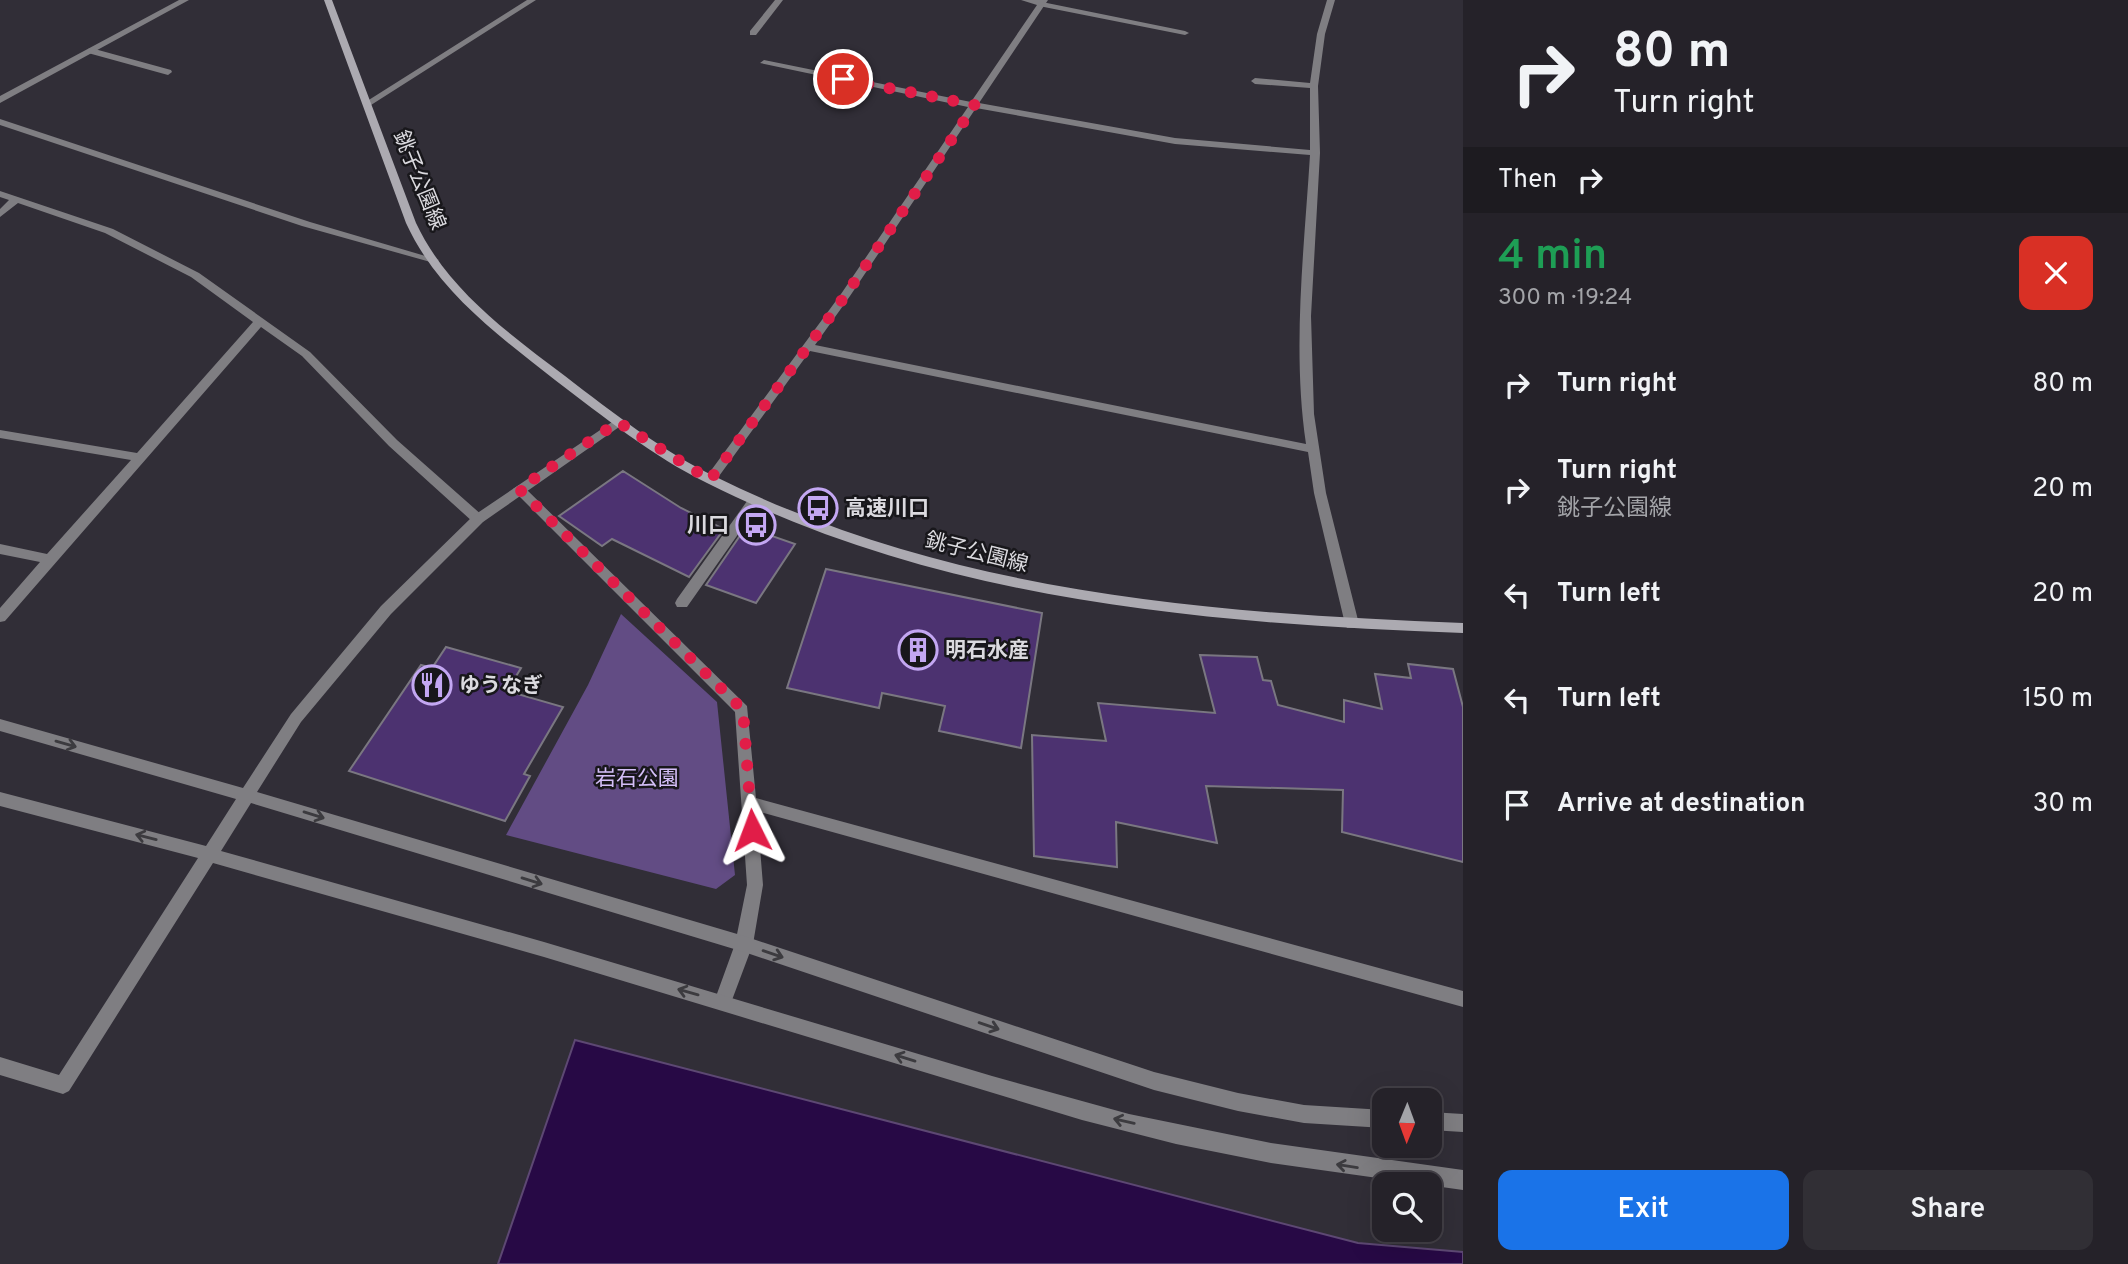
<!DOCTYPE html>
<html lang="en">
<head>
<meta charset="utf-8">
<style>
	:root { --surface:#252229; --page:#312f35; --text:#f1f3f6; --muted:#a3a4a8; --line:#423f46; --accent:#1a73e8 }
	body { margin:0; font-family:Overpass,"Noto Sans JP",sans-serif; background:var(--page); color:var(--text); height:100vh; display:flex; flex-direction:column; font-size:26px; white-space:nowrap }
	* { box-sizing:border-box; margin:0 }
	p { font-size:23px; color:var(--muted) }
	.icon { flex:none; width:38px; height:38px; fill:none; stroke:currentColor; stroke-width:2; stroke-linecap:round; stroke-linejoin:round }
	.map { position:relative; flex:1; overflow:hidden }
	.drawer { display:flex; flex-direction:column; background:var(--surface); width:665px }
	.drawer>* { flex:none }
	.guide { background:#252229; color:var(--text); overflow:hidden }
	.needle { width:46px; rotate:181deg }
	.buttons { position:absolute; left:1372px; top:1088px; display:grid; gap:14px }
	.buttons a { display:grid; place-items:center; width:70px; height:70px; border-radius:14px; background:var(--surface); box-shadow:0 7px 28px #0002,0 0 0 2px var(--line); font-size:35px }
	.pin { position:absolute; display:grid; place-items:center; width:60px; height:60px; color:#fff; margin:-30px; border:4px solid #fff; border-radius:50%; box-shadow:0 2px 7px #0007 }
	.me { position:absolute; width:77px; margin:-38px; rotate:357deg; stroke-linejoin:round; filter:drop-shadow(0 0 5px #0008) }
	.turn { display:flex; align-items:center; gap:24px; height:147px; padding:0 35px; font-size:32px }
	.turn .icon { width:91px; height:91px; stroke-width:2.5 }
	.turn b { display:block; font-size:49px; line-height:60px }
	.then { display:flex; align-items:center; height:66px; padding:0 35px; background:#0003; gap:14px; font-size:26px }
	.round { display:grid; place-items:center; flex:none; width:74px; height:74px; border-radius:14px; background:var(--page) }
	.summary { display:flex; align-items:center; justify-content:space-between; height:119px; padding:0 35px }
	h1 { font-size:42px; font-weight:600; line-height:52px; color:#1e9e55 }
	.button { display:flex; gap:14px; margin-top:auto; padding:14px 35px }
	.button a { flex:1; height:80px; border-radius:14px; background:var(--accent); color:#fff; font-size:28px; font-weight:600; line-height:80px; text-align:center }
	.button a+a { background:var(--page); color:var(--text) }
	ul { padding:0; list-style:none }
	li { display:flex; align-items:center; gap:21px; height:105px; padding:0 35px }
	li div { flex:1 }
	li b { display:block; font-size:26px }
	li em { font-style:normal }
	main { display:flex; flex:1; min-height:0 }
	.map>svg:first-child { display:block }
	.green { fill:#624c84 }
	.water { fill:#270945; stroke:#5d4873; stroke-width:2 }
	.building { fill:#4c3270; stroke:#7a7781; stroke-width:2 }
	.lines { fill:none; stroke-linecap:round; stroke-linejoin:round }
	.service { fill:#7f7e82; fill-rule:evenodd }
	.minor { fill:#7f7e82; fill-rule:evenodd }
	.tertiary { fill:#7f7e82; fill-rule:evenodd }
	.secondary { fill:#acaab1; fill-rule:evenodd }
	.oneway { stroke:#3c3b3f }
	.route { stroke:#e11d48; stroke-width:12; stroke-dasharray:0 21.6 }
	.labels { text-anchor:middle; stroke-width:5; stroke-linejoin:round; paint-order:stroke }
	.street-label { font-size:21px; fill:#dbdadf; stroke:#18171b }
	.poi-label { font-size:21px; font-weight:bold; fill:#dbdadf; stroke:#18171b; text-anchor:start }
	.park-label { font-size:21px; fill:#d4bff8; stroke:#18171b }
</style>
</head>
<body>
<main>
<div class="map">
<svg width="1463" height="1264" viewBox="0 0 1463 1264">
	<rect width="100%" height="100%" fill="#312e37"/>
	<!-- green -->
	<path class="green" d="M621 614 717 702 735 875 716 889 506 835 588 685Z"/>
	<!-- water -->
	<path class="water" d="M575 1040 1358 1243 1463 1252V1264H498Z"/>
	<!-- building -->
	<path class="building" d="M623 471 681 508 724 529 689 577 612 539 602 546 559 516Z
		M746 527 795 544 756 603 706 585Z
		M826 569 1042 613 1021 748 939 731 945 706 882 693 879 708 787 688Z
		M446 647 521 668 507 691 563 707 524 774 530 776 505 821 349 771 421 665 432 668Z
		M1200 655 1257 657 1263 680 1271 681 1278 705 1344 722V700L1382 709 1375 674 1411 678 1408 664 1453 669 1463 707V862L1342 832 1343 790 1206 786 1217 843 1116 822 1117 867 1034 856 1032 735 1106 741 1098 703 1215 713Z"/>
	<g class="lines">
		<!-- service -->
		<path class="service" d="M775 0H783L756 35H750V31Z
			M1042 2 1185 31 1189 33 1185 35 1039 6 1038 4Z
			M91 48 171 70 172 72 168 75 88 53V49Z
			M755 496 761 500 760 503 687 607H677L675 603 677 599 750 497Z"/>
		<!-- minor -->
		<path class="minor" d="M179 0H189L0 103V96Z
			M527 0H536L371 105 364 103Z
			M1021 0H1048L979 103 1175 138 1310 150V88L1255 84 1251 81 1255 78 1310 83 1317 34 1327 0H1335L1325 34 1318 86 1320 153 1311 316 1314 414 1326 493 1359 624 1357 628H1347L1345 624 1314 493 1308 452 810 351 714 483 710 484 704 480 841 294 968 107 760 63 764 60 971 102 1037 5ZM976 108 1175 144 1310 155C1304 251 1292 349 1306 444L815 345 850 296Z
			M0 119 310 222 439 260 434 263 302 226 0 125Z
			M0 191 113 229 199 273 310 352 397 440 483 516 484 519 483 522H473L389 446 302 356 261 327 5 621 0 622V608L40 562 0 554V544L47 554 131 460 0 438V430L137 453 253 322 191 277 105 233 18 203 0 217V209L9 200 0 197Z
			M519 485 523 486 747 706 756 798 1463 991V1007L757 811 763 885 753 944 729 1008 723 1010 717 1008 714 1002 735 944 747 885 735 712 515 492 513 489Z"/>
		<!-- tertiary -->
		<path class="tertiary" d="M618 418 624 422 622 425 483 522 391 614 301 722 257 792 744 936 1154 1072 1238 1093 1304 1105 1384 1110V1128L1304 1123 1238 1111 1154 1090 744 952 251 803 221 851 544 942 992 1076 1129 1114 1271 1143 1463 1170V1190L1271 1163 1176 1144 1082 1120 544 957 213 863 69 1091 63 1094 0 1075V1057L59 1075 198 858 0 806V792L206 846 236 799 0 731V719L243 788 291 714 381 606 473 516Z
			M1430 1112 1463 1114V1132L1430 1130Z"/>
		<!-- secondary -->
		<path class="secondary" d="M324 0H332L416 223C447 289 508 333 565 376 613 413 662 451 716 477 951 593 1205 613 1463 623V633C1202 623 945 602 707 483 652 456 604 417 555 380 498 335 437 291 406 223Z"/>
	</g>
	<!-- one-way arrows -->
	<defs><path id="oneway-shaft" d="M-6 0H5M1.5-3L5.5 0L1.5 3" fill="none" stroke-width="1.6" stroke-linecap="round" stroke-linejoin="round" transform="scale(1.75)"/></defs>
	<g class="oneway">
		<use href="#oneway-shaft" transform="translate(66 744) rotate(16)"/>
		<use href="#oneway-shaft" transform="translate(314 815) rotate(17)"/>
		<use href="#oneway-shaft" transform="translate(146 837) rotate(-166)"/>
		<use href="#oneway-shaft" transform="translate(532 881) rotate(17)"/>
		<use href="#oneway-shaft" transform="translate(773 954) rotate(19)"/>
		<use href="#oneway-shaft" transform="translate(688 992) rotate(-164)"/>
		<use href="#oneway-shaft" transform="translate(989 1026) rotate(19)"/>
		<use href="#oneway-shaft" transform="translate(905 1058) rotate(-163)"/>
		<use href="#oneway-shaft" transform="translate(1124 1121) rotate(-167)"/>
		<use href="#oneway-shaft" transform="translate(1347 1166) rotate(-171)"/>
	</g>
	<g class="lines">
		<!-- route -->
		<path class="route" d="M752 830 743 710 519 489 618 422 710 480 845 296 975 105 843 79"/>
	</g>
	<!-- icons -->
	<defs>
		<g id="bus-ring" transform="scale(2.0125)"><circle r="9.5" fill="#18171b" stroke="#c3a7f2" stroke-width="1.5"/><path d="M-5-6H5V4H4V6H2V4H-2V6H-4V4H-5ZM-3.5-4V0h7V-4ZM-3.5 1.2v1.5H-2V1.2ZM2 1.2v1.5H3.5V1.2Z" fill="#c3a7f2"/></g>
		<g id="building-ring" transform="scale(2.0125)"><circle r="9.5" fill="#18171b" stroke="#c3a7f2" stroke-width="1.5"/><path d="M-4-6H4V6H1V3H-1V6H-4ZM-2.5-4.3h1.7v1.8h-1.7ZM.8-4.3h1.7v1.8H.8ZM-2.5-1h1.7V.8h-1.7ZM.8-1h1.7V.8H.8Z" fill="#c3a7f2"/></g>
		<g id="restaurant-ring" transform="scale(2.0125)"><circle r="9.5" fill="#18171b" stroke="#c3a7f2" stroke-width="1.5"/><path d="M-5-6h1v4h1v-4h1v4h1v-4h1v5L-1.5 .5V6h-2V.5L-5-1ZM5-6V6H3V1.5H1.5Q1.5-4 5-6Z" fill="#c3a7f2"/></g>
	</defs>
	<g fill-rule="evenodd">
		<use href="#bus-ring" x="818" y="508"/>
		<use href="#bus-ring" x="756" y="525"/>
		<use href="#building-ring" x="918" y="650"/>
		<use href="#restaurant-ring" x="432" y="685"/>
	</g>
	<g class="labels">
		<!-- street labels -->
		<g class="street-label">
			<text transform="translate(420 180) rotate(68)" y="7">銚子公園線</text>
			<text transform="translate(977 552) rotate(14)" y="7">銚子公園線</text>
		</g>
		<!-- poi labels -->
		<g class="poi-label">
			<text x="845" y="515">高速川口</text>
			<text x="729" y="532" text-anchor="end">川口</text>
			<text x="945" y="657">明石水産</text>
			<text x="459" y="692">ゆうなぎ</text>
		</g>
		<!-- park labels -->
		<g class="park-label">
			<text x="637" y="785">岩石公園</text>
		</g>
	</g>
</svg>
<div class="buttons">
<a><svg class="needle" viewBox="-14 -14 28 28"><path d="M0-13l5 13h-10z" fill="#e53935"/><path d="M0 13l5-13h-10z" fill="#a3a4a8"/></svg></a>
<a><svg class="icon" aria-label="search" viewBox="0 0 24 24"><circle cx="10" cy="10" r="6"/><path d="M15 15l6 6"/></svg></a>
</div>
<div class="pin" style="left:843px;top:79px;background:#d93025"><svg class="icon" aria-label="arrive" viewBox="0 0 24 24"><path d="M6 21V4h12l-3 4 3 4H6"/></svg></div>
<svg class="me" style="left:752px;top:830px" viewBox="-20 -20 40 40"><path d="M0-17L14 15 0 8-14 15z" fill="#e11d48" stroke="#fff" stroke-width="4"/></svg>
</div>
<section class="drawer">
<div class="guide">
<div class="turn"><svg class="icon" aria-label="right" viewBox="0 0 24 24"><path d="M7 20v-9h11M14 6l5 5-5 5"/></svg><div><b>80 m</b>Turn right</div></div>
<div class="then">Then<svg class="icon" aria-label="right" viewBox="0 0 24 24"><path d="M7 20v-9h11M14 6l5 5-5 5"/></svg></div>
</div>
<div class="summary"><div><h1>4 min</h1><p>300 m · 19:24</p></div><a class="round" style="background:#d93025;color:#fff"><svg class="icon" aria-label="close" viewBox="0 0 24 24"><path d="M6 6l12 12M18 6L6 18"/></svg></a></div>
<ul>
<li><svg class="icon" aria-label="right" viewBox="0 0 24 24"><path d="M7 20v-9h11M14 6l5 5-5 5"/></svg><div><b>Turn right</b></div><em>80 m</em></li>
<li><svg class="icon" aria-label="right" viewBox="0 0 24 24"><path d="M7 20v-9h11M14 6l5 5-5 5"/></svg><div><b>Turn right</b><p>銚子公園線</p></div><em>20 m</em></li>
<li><svg class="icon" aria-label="left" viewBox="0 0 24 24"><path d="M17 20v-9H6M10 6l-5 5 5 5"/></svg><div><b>Turn left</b></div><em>20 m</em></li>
<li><svg class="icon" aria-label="left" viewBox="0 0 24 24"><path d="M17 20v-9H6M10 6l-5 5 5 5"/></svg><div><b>Turn left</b></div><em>150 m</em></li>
<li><svg class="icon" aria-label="arrive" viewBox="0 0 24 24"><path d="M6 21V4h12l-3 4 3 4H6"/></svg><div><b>Arrive at destination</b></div><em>30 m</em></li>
</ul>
<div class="button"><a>Exit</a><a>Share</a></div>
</section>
</main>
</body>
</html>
